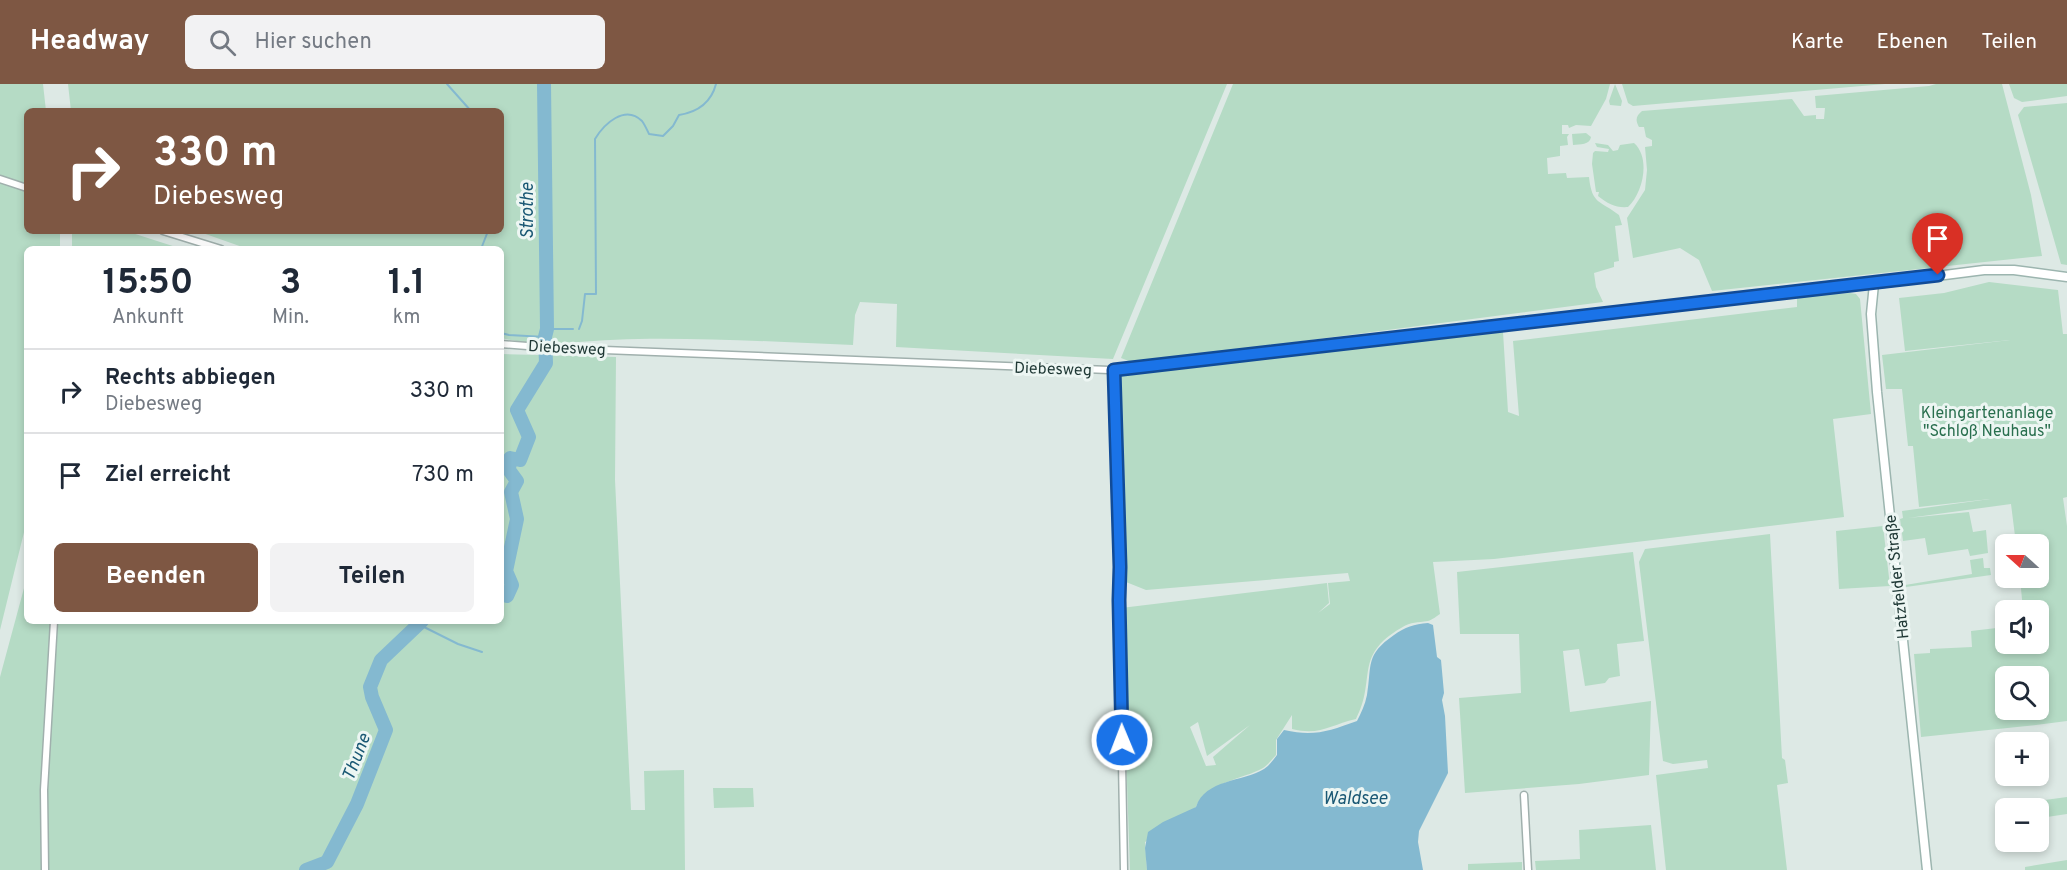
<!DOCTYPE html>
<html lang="de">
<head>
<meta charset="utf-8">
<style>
	:root { --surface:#fff; --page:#f2f2f3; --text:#1f2937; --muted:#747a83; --line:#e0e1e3; --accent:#7e5743 }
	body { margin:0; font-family:Overpass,sans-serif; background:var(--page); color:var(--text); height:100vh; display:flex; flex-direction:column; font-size:22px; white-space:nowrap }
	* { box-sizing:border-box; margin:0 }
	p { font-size:20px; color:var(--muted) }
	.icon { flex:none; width:33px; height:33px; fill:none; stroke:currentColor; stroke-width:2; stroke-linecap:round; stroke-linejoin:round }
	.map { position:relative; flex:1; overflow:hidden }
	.sheet { position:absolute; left:24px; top:162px; width:480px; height:378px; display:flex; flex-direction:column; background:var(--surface); border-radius:9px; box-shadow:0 3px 9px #0003 }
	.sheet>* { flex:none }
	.hud { position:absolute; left:24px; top:24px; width:480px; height:126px; border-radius:9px; box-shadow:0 3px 9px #0003; background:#7e5743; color:#fff; overflow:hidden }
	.needle { width:39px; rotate:291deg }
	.buttons { position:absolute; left:1995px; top:450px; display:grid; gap:12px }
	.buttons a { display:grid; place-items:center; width:54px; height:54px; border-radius:9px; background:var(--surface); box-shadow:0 3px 9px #0003; font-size:30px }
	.pin { position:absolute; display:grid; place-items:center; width:51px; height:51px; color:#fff; margin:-62px -26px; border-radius:50% 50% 50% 0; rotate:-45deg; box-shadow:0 0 6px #0007 }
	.pin .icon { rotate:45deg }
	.me { position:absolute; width:66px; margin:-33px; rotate:359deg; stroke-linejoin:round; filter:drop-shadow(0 0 4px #0008) }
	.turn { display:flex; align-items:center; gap:21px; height:126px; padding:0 30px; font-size:27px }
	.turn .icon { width:78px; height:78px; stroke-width:2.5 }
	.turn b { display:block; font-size:42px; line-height:51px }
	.eta { display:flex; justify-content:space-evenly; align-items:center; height:102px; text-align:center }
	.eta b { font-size:36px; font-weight:700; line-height:42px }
	.button { display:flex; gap:12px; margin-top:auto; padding:12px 30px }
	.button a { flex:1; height:69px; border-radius:9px; background:var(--accent); color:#fff; font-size:24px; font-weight:700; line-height:69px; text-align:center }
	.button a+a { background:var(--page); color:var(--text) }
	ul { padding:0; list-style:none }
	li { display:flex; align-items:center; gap:18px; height:84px; padding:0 30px; border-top:2px solid var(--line) }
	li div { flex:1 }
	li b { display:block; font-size:22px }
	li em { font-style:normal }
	header { display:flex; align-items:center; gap:36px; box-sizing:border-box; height:84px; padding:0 30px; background:var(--accent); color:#fff }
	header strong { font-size:28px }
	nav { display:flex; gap:33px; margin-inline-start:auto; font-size:21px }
	.search { width:420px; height:54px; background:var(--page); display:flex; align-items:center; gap:15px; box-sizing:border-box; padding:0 21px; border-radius:9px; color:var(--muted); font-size:22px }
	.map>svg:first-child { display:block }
	.green { fill:#b5dbc5; fill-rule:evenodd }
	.water { fill:#84b9d0 }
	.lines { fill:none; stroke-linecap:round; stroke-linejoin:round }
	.stream { stroke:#84b9d0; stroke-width:2 }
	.river { stroke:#84b9d0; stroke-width:14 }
	.street-casing { stroke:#a0b0ad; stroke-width:9 }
	.secondary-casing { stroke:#9cb5af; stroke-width:11 }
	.street { stroke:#fff; stroke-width:6 }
	.secondary { stroke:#fff; stroke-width:8 }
	.route-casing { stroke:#114b97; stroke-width:15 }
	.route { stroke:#1a73e8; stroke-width:10 }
	.labels { text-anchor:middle; stroke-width:6; stroke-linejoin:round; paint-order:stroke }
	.street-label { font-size:16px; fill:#1f3835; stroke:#edf6f3 }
	.park-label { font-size:16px; fill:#296f4e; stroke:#edf6f3 }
	.water-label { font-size:18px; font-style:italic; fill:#1a5874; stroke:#edf6f3 }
</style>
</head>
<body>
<header>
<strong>Headway</strong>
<div class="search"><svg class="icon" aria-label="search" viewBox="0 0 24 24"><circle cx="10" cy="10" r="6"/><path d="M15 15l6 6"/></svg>Hier suchen</div>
<nav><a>Karte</a><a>Ebenen</a><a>Teilen</a></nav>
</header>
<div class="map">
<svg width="2067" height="786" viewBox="0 0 2067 786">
	<rect width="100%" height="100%" fill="#dde9e5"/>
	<!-- green -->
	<path class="green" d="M0 0H43L46 27H27V147H60V165H27V436L0 546Z
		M68 0H1227L1113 275 896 263 897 220 860 218 855 231 853 261C781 258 710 254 638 255 592 255 546 265 501 254V165H248L197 147H501V27H71Z
		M1233 0H1610L1606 15 1591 42 1576 41 1569 44 1568 41H1562V50H1569L1567 53 1568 61 1560 62V72L1547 74 1548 90 1566 89 1567 94 1589 93C1592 121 1600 116 1619 131L1622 141 1615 142 1619 177 1614 178V183L1594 189 1596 203 1603 218 1134 279 1121 274Z
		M1615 0 1622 17 1621 22 1610 21 1609 17Z
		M1622 0H1885L1633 22 1628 19Z
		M1936 0H2002L2031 111 2042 172 1712 207 1699 176 1680 164 1633 174 1627 134 1645 106 1647 86 1645 63 1652 62V56L1646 53 1644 43H1639C1635 36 1636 32 1642 27L1792 15 1804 32 1816 31V35H1824L1825 24H1816L1815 12 1929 2Z
		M2009 0H2067V12L2022 18 2014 14Z
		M2067 19V181L2061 180 2018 31 2024 23Z
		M1586 49 1591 53C1590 61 1580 60 1573 61L1572 50Z
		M1595 59 1608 61 1613 67 1618 66 1620 61 1634 59C1651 74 1643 109 1628 123 1616 124 1608 120 1598 112L1599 108H1596L1592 80 1593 69 1595 67 1608 68 1609 65 1597 63Z
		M72 147H126L182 165H72Z
		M1989 198 2058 206 2063 250H2067V413L2063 414 2067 442V637L2036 641 2035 632 2036 641 1921 653 1914 570 1930 569V565L1972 563 1971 547 2005 543 2006 560H2038V526H2023L2020 494H2038V460H2016L2011 420 1908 434 1969 428 1973 448 1986 446 1988 469 1970 472 1968 465 1928 471 1925 454 1903 457 1900 435 1903 434 1902 427 1990 415 1919 423 1913 362H1908L1902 305H1886L1882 271 2010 256 1905 267 1899 214 1944 209ZM2006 592H2038V626H2006Z
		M1850 209 1856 210 1860 215 1871 330 1833 335 1844 433 1494 475 1433 478 1440 530C1437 532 1432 536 1428 537 1417 539 1412 537 1401 544 1353 572 1377 595 1356 635 1330 641 1320 652 1292 645V631L1276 656V671C1272 675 1268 681 1263 684 1244 695 1204 699 1196 723L1145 758 1147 786H1130L1121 524 1327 499 1329 519 1318 529 1330 520 1328 499 1350 497 1348 489 1146 506 1126 498 1121 290 1503 248 1508 328 1519 332 1513 257 1797 223V212ZM1198 638 1207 672 1250 641 1213 673 1216 681 1206 682 1190 643Z
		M501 270 616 273 615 396 631 726H645L644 687 684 686 685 786H0V593L27 493V537H501Z
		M1883 442 1890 502 1839 505 1836 447Z
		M1770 450 1782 674 1785 676 1788 699 1777 701 1787 786H1666L1656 691 1708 684 1707 676 1673 680 1663 677 1639 478 1645 465Z
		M1633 468 1644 557 1617 560 1620 592 1609 594 1605 599 1585 602 1579 565 1563 567 1570 628 1651 617 1649 691 1579 700 1465 709 1459 614 1521 609 1519 550H1460L1457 488Z
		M1983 474 1984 484H1990L1991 491 1906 503 1905 501 1972 490 1970 476Z
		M713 704H753L754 723 714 724Z
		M2067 713V730L2047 733 2045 716Z
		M1651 741 1656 786H1536L1535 777 1580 775 1579 746Z
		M2067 776V786H2025V783Z
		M1522 778V786H1468V780Z"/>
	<!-- water -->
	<path class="water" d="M1428 539 1433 541 1437 573 1441 576 1444 609 1442 616 1445 632 1448 689 1419 747 1418 758 1423 786H1147L1145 764 1148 748 1163 738 1196 723C1205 695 1243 698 1264 685 1269 682 1273 676 1277 671V655L1284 646C1314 653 1329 647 1357 637 1361 629 1365 621 1367 611 1372 581 1365 571 1394 551 1405 543 1414 540 1428 539Z"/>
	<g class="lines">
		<!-- stream -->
		<path class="stream" d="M447 0 471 27
			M481 165 488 147
			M547 245H573
			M579 245 582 237 585 210H596L595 55C604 40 625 20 642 37 645 41 647 46 649 50L663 52 673 42 679 31C698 28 711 19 716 0
			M501 249 509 251 545 253
			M418 540 458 560 482 568"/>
		<!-- river -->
		<path class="river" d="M501 509 507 512 512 501 506 487 517 435 511 408 517 397 509 386 510 374 520 376 529 353 517 326 546 279 545 253 547 245 544 0
			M306 786 327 778 357 720 386 646 372 613 370 603 381 576 422 537"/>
		<!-- street casing -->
		<g class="street-casing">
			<path id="street" d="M0 95 27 104
				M163 147 221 165
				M501 260 553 264 1109 286 1140 284 1339 260 1874 200
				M1114 286 1120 483 1119 516 1124 786
				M1524 711 1528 786
				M45 786 44 706 54 537"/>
		</g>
		<!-- secondary casing -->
		<g class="secondary-casing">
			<path id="secondary" d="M1927 786 1877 308 1871 230 1874 200 1984 186H2014L2067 193"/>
		</g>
		<!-- street -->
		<use href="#street" class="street"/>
		<!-- secondary -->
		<use href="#secondary" class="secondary"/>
	</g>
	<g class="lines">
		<!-- route casing -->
		<g class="route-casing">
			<path id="route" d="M1122 656 1119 516 1120 483 1114 286 1938 191"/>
		</g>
		<!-- route -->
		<use href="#route" class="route"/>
	</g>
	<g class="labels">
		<!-- street labels -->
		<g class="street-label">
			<text transform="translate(567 263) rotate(3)" y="6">Diebesweg</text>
			<text transform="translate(1053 284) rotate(2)" y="6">Diebesweg</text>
			<text transform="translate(1896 493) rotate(-96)" y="6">Hatzfelder Straße</text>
		</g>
		<!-- park labels -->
		<g class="park-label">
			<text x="1987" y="334">Kleingartenanlage<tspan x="1987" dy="18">"Schloß Neuhaus"</tspan></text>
		</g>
		<!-- water labels -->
		<g class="water-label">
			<text transform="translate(527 127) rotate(-90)" y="6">Strothe</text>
			<text transform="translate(356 673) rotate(-69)" y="6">Thune</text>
			<text x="1355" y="720">Waldsee</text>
		</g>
	</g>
</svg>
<div class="buttons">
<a><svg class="needle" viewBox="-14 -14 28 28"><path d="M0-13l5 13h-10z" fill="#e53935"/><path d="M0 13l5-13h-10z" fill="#747a83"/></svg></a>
<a><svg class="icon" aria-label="sound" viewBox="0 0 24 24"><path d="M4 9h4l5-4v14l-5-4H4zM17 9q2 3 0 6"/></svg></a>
<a><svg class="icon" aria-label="search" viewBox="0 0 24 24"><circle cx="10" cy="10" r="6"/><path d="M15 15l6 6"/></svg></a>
<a>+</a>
<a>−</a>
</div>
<div class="pin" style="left:1938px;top:191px;background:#d93025"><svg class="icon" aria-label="arrive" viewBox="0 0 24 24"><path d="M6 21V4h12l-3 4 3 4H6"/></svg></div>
<svg class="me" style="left:1122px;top:656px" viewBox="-20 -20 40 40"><circle r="17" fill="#1a73e8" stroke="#fff" stroke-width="3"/><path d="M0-11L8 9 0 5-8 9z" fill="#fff"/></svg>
<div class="hud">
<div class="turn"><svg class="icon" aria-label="right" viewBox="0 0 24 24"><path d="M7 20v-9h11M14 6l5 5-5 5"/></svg><div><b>330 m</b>Diebesweg</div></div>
</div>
<section class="sheet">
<div class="eta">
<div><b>15:50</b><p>Ankunft</p></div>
<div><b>3</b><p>Min.</p></div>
<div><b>1.1</b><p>km</p></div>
</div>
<ul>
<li><svg class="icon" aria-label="right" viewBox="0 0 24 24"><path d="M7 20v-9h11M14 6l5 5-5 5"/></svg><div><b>Rechts abbiegen</b><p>Diebesweg</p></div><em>330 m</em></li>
<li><svg class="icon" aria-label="arrive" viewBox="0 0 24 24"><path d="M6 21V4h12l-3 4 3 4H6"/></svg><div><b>Ziel erreicht</b></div><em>730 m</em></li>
</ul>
<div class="button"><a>Beenden</a><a>Teilen</a></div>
</section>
</div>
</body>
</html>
